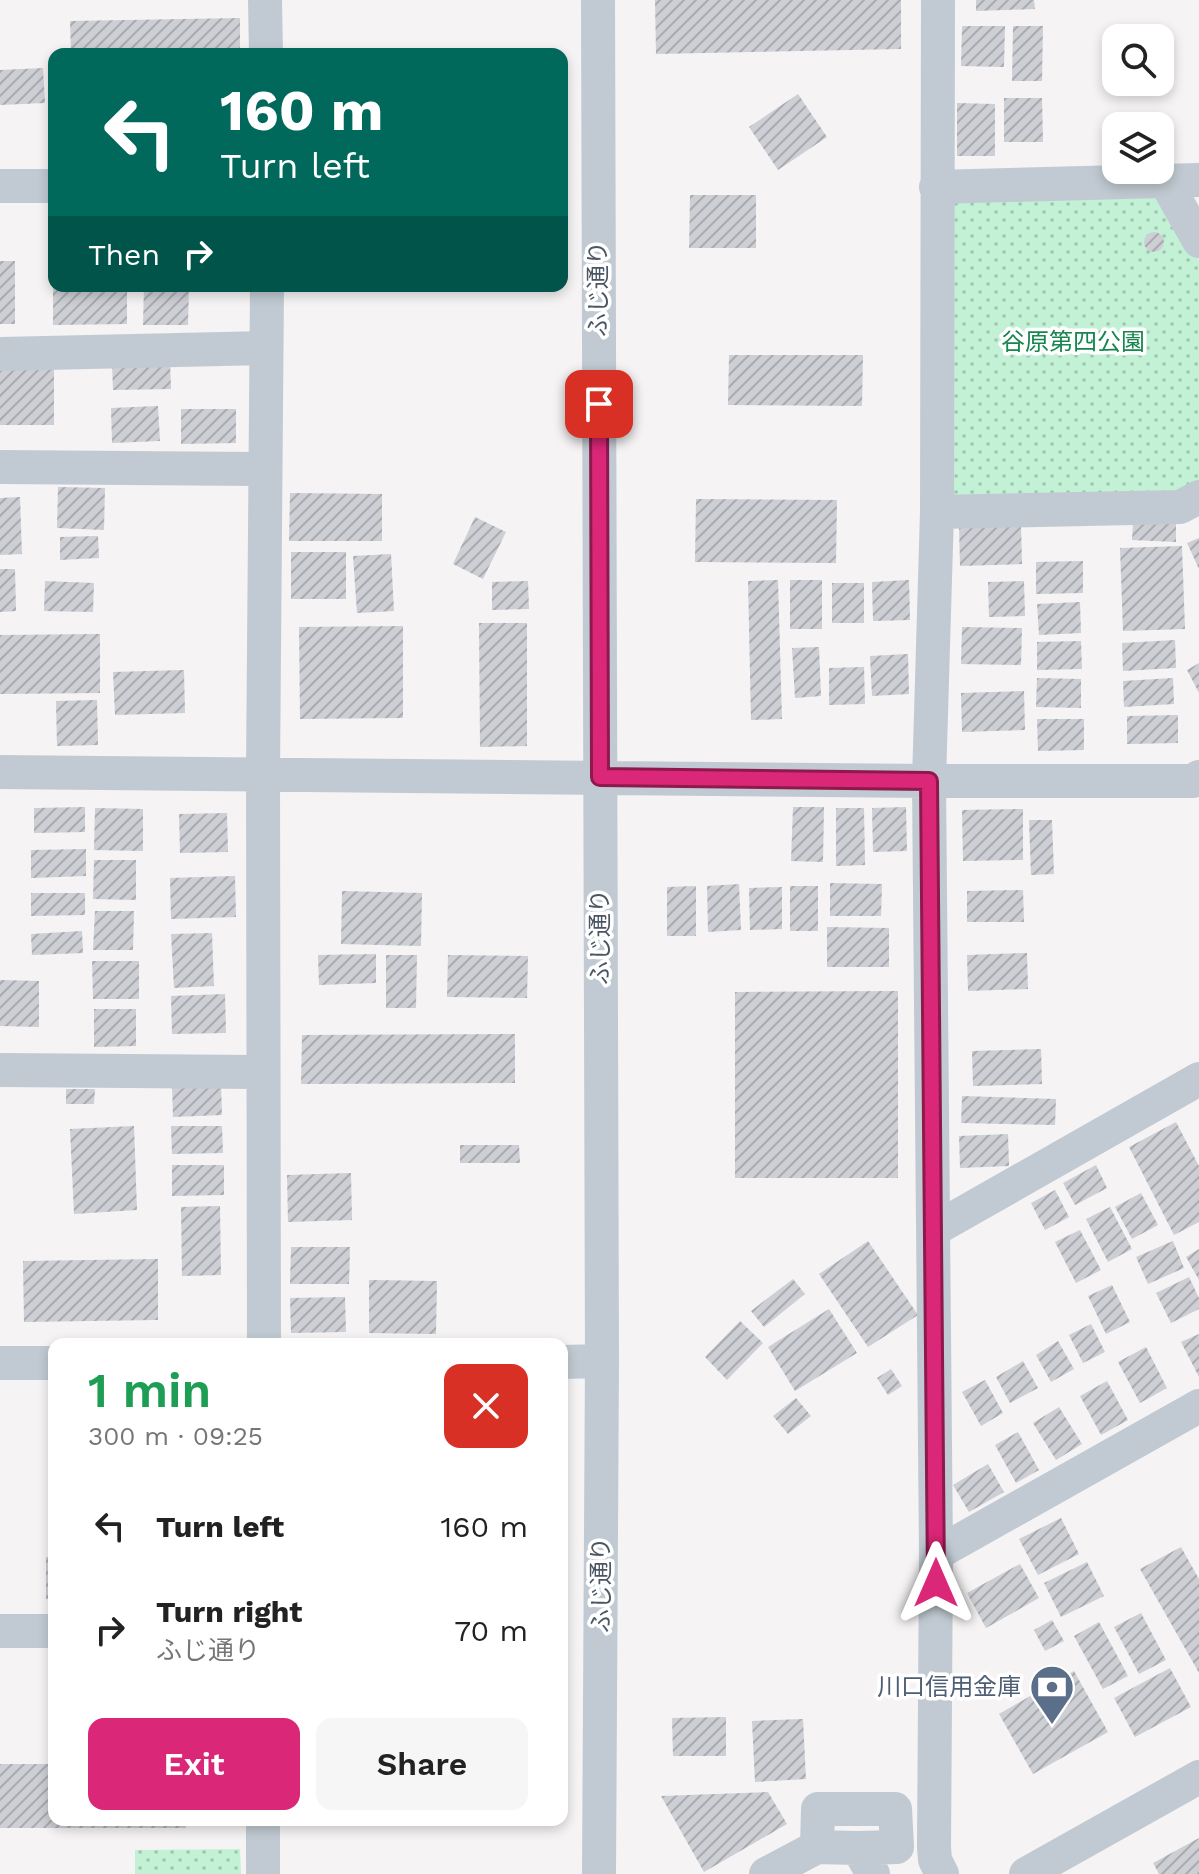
<!DOCTYPE html>
<html lang="en">
<head>
<meta charset="utf-8">
<style>
	:root { --surface:#fff; --page:#f6f6f6; --text:#222; --muted:#767676; --accent:#db2777 }
	body { margin:0; font-family:"Work Sans","Noto Sans JP",sans-serif; background:var(--page); color:var(--text); height:100vh; display:flex; flex-direction:column; font-size:30px; white-space:nowrap }
	* { box-sizing:border-box; margin:0 }
	p { font-size:26px; color:var(--muted) }
	.icon { flex:none; width:44px; height:44px; fill:none; stroke:currentColor; stroke-width:2; stroke-linecap:round; stroke-linejoin:round }
	.map { position:relative; flex:1; overflow:hidden }
	.side { position:absolute; left:48px; top:1338px; width:520px; height:488px; display:flex; flex-direction:column; background:var(--surface); border-radius:16px; box-shadow:0 4px 12px #0003 }
	.side>* { flex:none }
	.banner { position:absolute; left:48px; top:48px; width:520px; height:244px; border-radius:16px; box-shadow:0 4px 12px #0003; background:#00695c; color:#fff; overflow:hidden }
	.buttons { position:absolute; left:1102px; top:24px; display:grid; gap:16px }
	.buttons a { display:grid; place-items:center; width:72px; height:72px; border-radius:16px; background:var(--surface); box-shadow:0 4px 12px #0003; font-size:40px }
	.pin { position:absolute; display:grid; place-items:center; width:68px; height:68px; color:#fff; margin:-34px; border-radius:16px; box-shadow:0 4px 12px #0006 }
	.me { position:absolute; width:88px; margin:-44px; rotate:0deg; stroke-linejoin:round; filter:drop-shadow(0 0 6px #0008) }
	.turn { display:flex; align-items:center; gap:28px; height:168px; padding:0 40px; font-size:36px }
	.turn .icon { width:104px; height:104px; stroke-width:2.5 }
	.turn b { display:block; font-size:56px; line-height:68px }
	.then { display:flex; align-items:center; height:76px; padding:0 40px; background:#0003; gap:16px; font-size:30px }
	.round { display:grid; place-items:center; flex:none; width:84px; height:84px; border-radius:16px; background:var(--page) }
	.headline { display:flex; align-items:center; justify-content:space-between; height:136px; padding:0 40px }
	h1 { font-size:48px; font-weight:600; line-height:60px; color:#1e9e55 }
	.action { display:flex; gap:16px; margin-top:auto; padding:16px 40px }
	.action a { flex:1; height:92px; border-radius:16px; background:var(--accent); color:#fff; font-size:32px; font-weight:600; line-height:92px; text-align:center }
	.action a+a { background:var(--page); color:var(--text) }
	ul { padding:0; list-style:none }
	li { display:flex; align-items:center; gap:24px; height:104px; padding:0 40px }
	li div { flex:1 }
	li b { display:block; font-size:30px }
	li em { font-style:normal }
	.map>svg:first-child { display:block }
	.park { fill:url(#park-dots) }
	.building { fill:url(#building-hatch) }
	.lines { fill:none; stroke-linecap:round; stroke-linejoin:round }
	.minor { stroke:#c1cad2; stroke-width:34 }
	.route-casing { stroke:#8e194d; stroke-width:20 }
	.route { stroke:#db2777; stroke-width:14 }
	.labels { text-anchor:middle; stroke-width:7; stroke-linejoin:round; paint-order:stroke }
	.street-label { font-size:24px; fill:#4a5661; stroke:#fff }
	.park-label { font-size:24px; fill:#17864f; stroke:#fff }
	.service-label { font-size:24px; fill:#4e5e75; stroke:#fff; text-anchor:end }
</style>
</head>
<body>
<div class="map">
<svg width="1199" height="1874" viewBox="0 0 1199 1874">
	<defs>
		<pattern id="park-dots" width="8" height="8" patternUnits="userSpaceOnUse" patternTransform="scale(2)"><rect width="8" height="8" fill="#c3f1d5"/><path d="M2 2h.1M6 6h.1" fill="none" stroke="#a0c6b0" stroke-width="1.8" stroke-linecap="round"/></pattern>
		<pattern id="building-hatch" width="6" height="6" patternUnits="userSpaceOnUse" patternTransform="scale(2)"><rect width="6" height="6" fill="#cdcfd5"/><path d="M-1 1l2-2M0 6l6-6M5 7l2-2" fill="none" stroke="#a8abb0"/></pattern>
	</defs>
	<rect width="100%" height="100%" fill="#f5f3f3"/>
	<!-- park -->
	<path class="park" d="M1158 189 1199 260V481L1174 494 948 496 949 200Z
		M240 1849 241 1874H135V1850Z"/>
	<!-- building -->
	<path class="building" d="M655 0H901V49L656 54Z
		M976 0H1034L1035 9 976 11Z
		M240 18V54H71L70 21Z
		M962 26H1005L1004 67 961 66Z
		M1013 26H1043L1042 81H1012Z
		M43 68 45 103 0 105V70Z
		M798 94 827 137 778 170 749 127Z
		M1004 98H1042L1043 142H1004Z
		M957 103 995 104V156H957Z
		M690 195H756V248H689Z
		M1144 242a10 10 0 1 1 20 0a10 10 0 1 1-20 0Z
		M0 261H15V324H0Z
		M53 286H127V324L53 325Z
		M144 286H189L188 325H143Z
		M729 355H863L862 406 728 405Z
		M170 362 171 389 113 390 112 364Z
		M0 364H54V425H0Z
		M158 406 160 441 112 443 111 408Z
		M181 409H236V443L181 444Z
		M58 487 105 488 104 530 57 528Z
		M290 493 382 494V541H289Z
		M20 497 22 554 0 555V498Z
		M696 499 837 500 836 563 695 562Z
		M475 517 506 532 483 579 453 564Z
		M1133 522 1176 523V542L1132 540Z
		M1021 524 1022 564 960 566 959 525Z
		M98 536 99 558 60 560V537Z
		M1199 538V569L1187 543Z
		M1182 546 1185 629 1123 631 1120 548Z
		M291 552H346V599H291Z
		M391 554 394 611 357 613 353 556Z
		M1083 561V593L1036 594V562Z
		M0 569H15L16 611 0 612Z
		M778 580 782 719 751 720 748 581Z
		M790 580H822V629H790Z
		M909 580 910 620 873 621 872 582Z
		M45 581 94 583 93 612 44 611Z
		M528 581 529 609 492 610V582Z
		M1024 581 1025 616 989 617 988 582Z
		M832 583H864V623H832Z
		M1080 602 1081 633 1039 635 1037 604Z
		M479 623H527V746L480 747Z
		M403 626V718L300 719 299 627Z
		M962 627 1022 628 1021 665 961 664Z
		M100 634V693L0 694V635Z
		M1175 640 1176 668 1123 671 1122 643Z
		M1081 641 1082 669 1037 670V642Z
		M819 647 821 696 795 698 792 648Z
		M908 654 909 694 872 696 870 656Z
		M1199 663V693L1187 670Z
		M864 667 865 704 829 705V668Z
		M184 670 185 713 115 715 113 672Z
		M1037 678 1081 679V708L1036 707Z
		M1173 678 1174 704 1124 707 1123 681Z
		M1024 691 1025 730 962 732 961 693Z
		M97 700 98 745 57 746 56 701Z
		M1178 715V743L1127 744V716Z
		M1037 719H1084V750L1038 751Z
		M85 807V832L34 833V808Z
		M793 807H824L823 862 791 861Z
		M906 807 907 851 873 852 872 808Z
		M95 808 143 809V851L94 850Z
		M836 808H864L865 865 836 866Z
		M1023 809V860L963 861 962 810Z
		M227 813 228 852 180 853 179 814Z
		M1029 820H1052L1054 874 1031 875Z
		M86 849V876L31 878V850Z
		M94 860H136V900L93 899Z
		M235 876 236 917 171 919 170 878Z
		M830 883 882 884 881 916H830Z
		M739 884 741 930 708 932 707 886Z
		M696 886V936H667V887Z
		M790 886H818V931H790Z
		M782 887V929L750 930 749 888Z
		M1023 890 1024 922H967V891Z
		M342 891 422 893 421 946 341 944Z
		M31 893H85V915L31 916Z
		M95 911H134L133 950H93Z
		M827 927 889 928V967H827Z
		M82 931 83 953 32 955 31 934Z
		M212 933 214 986 174 988 171 934Z
		M1027 953 1028 989 968 991 967 955Z
		M376 954V983L319 985 318 955Z
		M386 955H417L416 1008H386Z
		M448 955 528 956 527 998 447 997Z
		M92 961H139V999H93Z
		M0 980 39 981V1027L0 1026Z
		M898 991V1178H735V992Z
		M225 994 226 1033 172 1034 171 996Z
		M94 1009H136V1046L94 1047Z
		M515 1034V1083L301 1084 302 1035Z
		M1041 1049 1042 1084 973 1086 972 1051Z
		M221 1085 222 1115 173 1117 172 1086Z
		M66 1089H95L94 1104H66Z
		M962 1096 1056 1099 1055 1125 961 1123Z
		M1176 1122 1199 1166V1222L1174 1235 1129 1147Z
		M134 1126 137 1210 74 1214 70 1129Z
		M171 1126H222L223 1153 172 1154Z
		M1008 1134 1009 1166 960 1168 959 1136Z
		M460 1145H519L520 1163H460Z
		M172 1165H224V1195L172 1196Z
		M1096 1165 1107 1188 1075 1205 1063 1183Z
		M351 1173 352 1220 288 1222 287 1175Z
		M1055 1190 1069 1217 1045 1230 1031 1203Z
		M1141 1193 1158 1225 1132 1239 1115 1207Z
		M220 1206 221 1275 182 1276 181 1207Z
		M1110 1207 1132 1249 1108 1262 1086 1219Z
		M1080 1230 1101 1270 1076 1283 1055 1242Z
		M868 1241 918 1315 868 1347 819 1274Z
		M1173 1241 1184 1268 1148 1284 1136 1257Z
		M291 1247H350L349 1284H290Z
		M1199 1249V1280L1186 1257Z
		M158 1259V1320L24 1322 23 1261Z
		M1189 1277 1199 1298V1309L1171 1323 1156 1293Z
		M793 1279 805 1294 764 1327 751 1311Z
		M369 1280 437 1281 436 1334 369 1333Z
		M1112 1285 1130 1322 1106 1334 1088 1296Z
		M345 1297 346 1332 291 1333 290 1298Z
		M829 1309 857 1353 795 1391 768 1347Z
		M740 1321 763 1343 727 1380 705 1357Z
		M1091 1324 1105 1352 1083 1363 1069 1335Z
		M1199 1334V1377L1181 1342Z
		M1058 1341 1074 1369 1051 1382 1036 1355Z
		M1146 1347 1167 1388 1140 1403 1118 1362Z
		M1023 1361 1038 1388 1010 1403 996 1377Z
		M891 1369 902 1386 888 1395 877 1378Z
		M985 1380 1003 1413 981 1426 962 1392Z
		M1107 1381 1128 1420 1101 1435 1080 1396Z
		M796 1398 811 1416 788 1434 773 1416Z
		M1059 1407 1082 1444 1056 1460 1033 1423Z
		M1018 1432 1039 1470 1016 1483 995 1445Z
		M988 1464 1004 1492 969 1512 953 1485Z
		M1061 1518 1079 1554 1038 1575 1019 1539Z
		M1181 1547 1199 1579V1673L1140 1569Z
		M46 1557H54V1599H46Z
		M1087 1562 1104 1596 1061 1617 1044 1583Z
		M1020 1564 1039 1598 986 1628 967 1593Z
		M1141 1613 1166 1660 1139 1674 1114 1627Z
		M1052 1620 1064 1641 1045 1651 1034 1630Z
		M1099 1622 1128 1676 1103 1689 1074 1636Z
		M1170 1668 1191 1707 1135 1737 1114 1698Z
		M1074 1671 1108 1732 1033 1774 999 1714Z
		M726 1717V1756H673L672 1718Z
		M803 1719 806 1779 755 1782 752 1721Z
		M0 1764H54V1820H186V1828H0Z
		M768 1792 787 1824 704 1872 661 1796Z
		M1199 1838V1874H1159L1153 1863Z"/>
	<g class="lines">
		<!-- minor -->
		<path class="minor" d="M265 0 266 54
			M598 0 602 1361 599 1874
			M938 0 937 512 929 781 936 1554 934 1847 935 1860 942 1874
			M1164 179 1199 241
			M0 186H54
			M936 187 1199 180
			M0 354 266 348
			M0 467 264 469
			M937 512 1180 507 1199 497
			M0 772 929 781H1193L1199 777
			M0 1070 263 1072
			M935 1229 1199 1079
			M264 1344 263 773 267 286
			M562 1362 602 1361
			M0 1363H54
			M936 1554 1199 1406
			M0 1631H54
			M817 1847 818 1809H895L897 1847 858 1848
			M263 1874V1820
			M766 1874 817 1847 858 1848 873 1874
			M1026 1874 1199 1777"/>
	</g>
	<g class="lines">
		<!-- route casing -->
		<g class="route-casing">
			<path id="route" d="M599 404 600 777 929 781 936 1583"/>
		</g>
		<!-- route -->
		<use href="#route" class="route"/>
	</g>
	<!-- icons -->
	<defs>
		<g id="bank-pin" transform="scale(2.3)"><path d="M0 17L-7.5 6A9.5 9.5 0 1 1 7.5 6Z" fill="#5c6f8a" stroke="#fff"/><path d="M-6-4H6V4H-6ZM0-2.3a2.3 2.3 0 1 0 0 4.6a2.3 2.3 0 1 0 0-4.6Z" fill="#fff"/></g>
	</defs>
	<g fill-rule="evenodd">
		<use href="#bank-pin" x="1052" y="1687"/>
	</g>
	<g class="labels">
		<!-- street labels -->
		<g class="street-label">
			<text transform="translate(598 289) rotate(-90)" y="8">ふじ通り</text>
			<text transform="translate(600 937) rotate(-90)" y="8">ふじ通り</text>
			<text transform="translate(601 1585) rotate(-90)" y="8">ふじ通り</text>
		</g>
		<!-- park labels -->
		<g class="park-label">
			<text x="1073" y="350">谷原第四公園</text>
		</g>
		<!-- service labels -->
		<g class="service-label">
			<text x="1021" y="1695">川口信用金庫</text>
		</g>
	</g>
</svg>
<div class="buttons">
<a><svg class="icon" aria-label="search" viewBox="0 0 24 24"><circle cx="10" cy="10" r="6"/><path d="M15 15l6 6"/></svg></a>
<a><svg class="icon" aria-label="layers" viewBox="0 0 24 24"><path d="M12 4l9 5-9 5-9-5zM3 14l9 5 9-5"/></svg></a>
</div>
<div class="pin" style="left:599px;top:404px;background:#d93025"><svg class="icon" aria-label="arrive" viewBox="0 0 24 24"><path d="M6 21V4h12l-3 4 3 4H6"/></svg></div>
<svg class="me" style="left:936px;top:1583px" viewBox="-20 -20 40 40"><path d="M0-17L14 15 0 8-14 15z" fill="#db2777" stroke="#fff" stroke-width="4"/></svg>
<div class="banner">
<div class="turn"><svg class="icon" aria-label="left" viewBox="0 0 24 24"><path d="M17 20v-9H6M10 6l-5 5 5 5"/></svg><div><b>160 m</b>Turn left</div></div>
<div class="then">Then<svg class="icon" aria-label="right" viewBox="0 0 24 24"><path d="M7 20v-9h11M14 6l5 5-5 5"/></svg></div>
</div>
<section class="side">
<div class="headline"><div><h1>1 min</h1><p>300 m · 09:25</p></div><a class="round" style="background:#d93025;color:#fff"><svg class="icon" aria-label="close" viewBox="0 0 24 24"><path d="M6 6l12 12M18 6L6 18"/></svg></a></div>
<ul>
<li><svg class="icon" aria-label="left" viewBox="0 0 24 24"><path d="M17 20v-9H6M10 6l-5 5 5 5"/></svg><div><b>Turn left</b></div><em>160 m</em></li>
<li><svg class="icon" aria-label="right" viewBox="0 0 24 24"><path d="M7 20v-9h11M14 6l5 5-5 5"/></svg><div><b>Turn right</b><p>ふじ通り</p></div><em>70 m</em></li>
</ul>
<div class="action"><a>Exit</a><a>Share</a></div>
</section>
</div>
</body>
</html>
